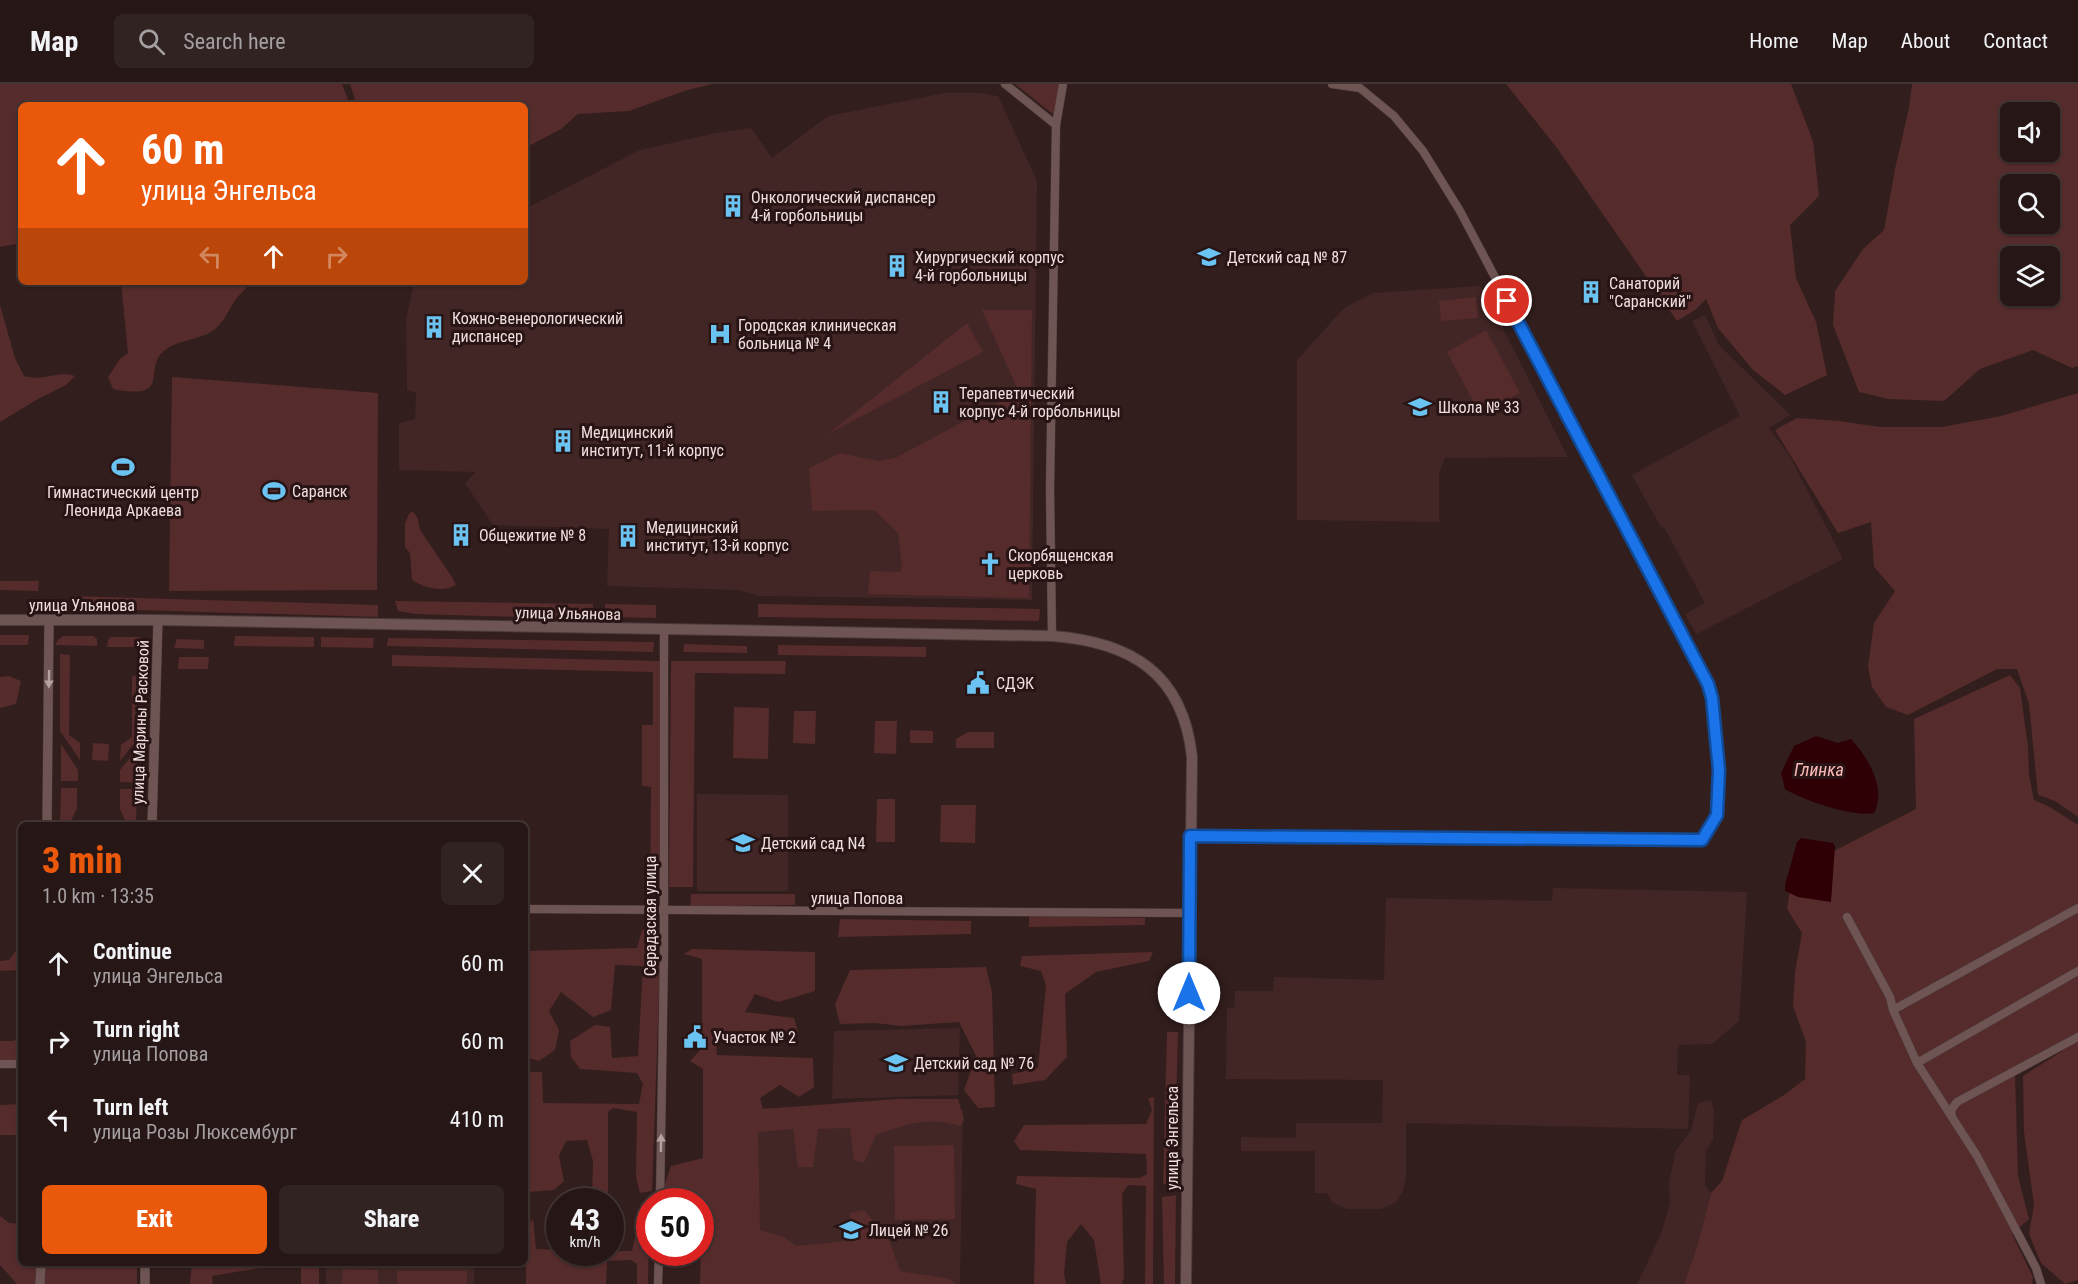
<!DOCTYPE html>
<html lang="en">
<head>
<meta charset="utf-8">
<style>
	:root { --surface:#261616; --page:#322323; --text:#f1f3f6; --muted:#a49fa1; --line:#423535; --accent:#ea580c }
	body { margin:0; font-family:"Roboto Condensed",sans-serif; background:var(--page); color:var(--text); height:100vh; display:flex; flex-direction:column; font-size:22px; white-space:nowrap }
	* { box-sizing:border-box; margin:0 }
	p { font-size:20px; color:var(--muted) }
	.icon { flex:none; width:33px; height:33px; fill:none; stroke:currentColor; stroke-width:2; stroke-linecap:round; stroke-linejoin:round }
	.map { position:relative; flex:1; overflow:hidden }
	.side { position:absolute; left:18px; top:738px; width:510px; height:444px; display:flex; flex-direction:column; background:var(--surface); border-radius:9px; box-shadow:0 2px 4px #0004,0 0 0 2px var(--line) }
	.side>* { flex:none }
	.top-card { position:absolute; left:18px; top:18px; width:510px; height:183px; border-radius:9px; box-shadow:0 2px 4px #0004,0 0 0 2px var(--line); background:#ea580c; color:#fff; overflow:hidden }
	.fabs { position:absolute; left:2000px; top:18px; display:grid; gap:12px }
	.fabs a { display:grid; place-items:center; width:60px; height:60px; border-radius:9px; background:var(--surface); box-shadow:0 2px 4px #0004,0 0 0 2px var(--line); font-size:30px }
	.speed { position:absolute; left:546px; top:1104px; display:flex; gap:12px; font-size:30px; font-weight:700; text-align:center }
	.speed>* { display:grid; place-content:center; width:78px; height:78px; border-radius:50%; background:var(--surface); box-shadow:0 2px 4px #0004,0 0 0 2px var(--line); line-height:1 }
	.speed small { font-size:15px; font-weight:400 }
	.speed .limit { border:9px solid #d22; background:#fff; color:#111 }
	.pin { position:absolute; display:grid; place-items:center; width:51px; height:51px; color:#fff; margin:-26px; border:3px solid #fff; border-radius:50%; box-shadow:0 2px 6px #0007 }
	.me { position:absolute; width:66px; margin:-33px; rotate:0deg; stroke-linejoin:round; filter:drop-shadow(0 0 4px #0008) }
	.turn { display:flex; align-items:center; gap:21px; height:126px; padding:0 24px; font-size:27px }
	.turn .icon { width:78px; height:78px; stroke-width:2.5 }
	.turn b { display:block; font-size:42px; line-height:51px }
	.lanes { display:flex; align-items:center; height:57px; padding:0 24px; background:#0003; justify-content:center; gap:30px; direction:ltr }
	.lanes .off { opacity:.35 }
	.round { display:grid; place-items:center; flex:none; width:63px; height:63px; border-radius:9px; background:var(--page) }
	.head { display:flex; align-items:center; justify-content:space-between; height:102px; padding:0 24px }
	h1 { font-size:36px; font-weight:800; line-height:45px; color:var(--accent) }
	.action { display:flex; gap:12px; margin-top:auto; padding:12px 24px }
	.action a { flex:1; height:69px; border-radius:9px; background:var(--accent); color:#fff; font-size:24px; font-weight:800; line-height:69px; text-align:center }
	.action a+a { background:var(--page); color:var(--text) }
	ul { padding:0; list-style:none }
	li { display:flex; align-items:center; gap:18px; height:78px; padding:0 24px }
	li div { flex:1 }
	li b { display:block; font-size:22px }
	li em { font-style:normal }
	header { display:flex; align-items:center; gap:36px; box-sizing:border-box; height:84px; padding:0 30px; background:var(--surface); border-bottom:2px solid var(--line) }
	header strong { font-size:28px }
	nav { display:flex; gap:33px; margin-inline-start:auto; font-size:21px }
	.search { width:420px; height:54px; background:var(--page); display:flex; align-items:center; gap:15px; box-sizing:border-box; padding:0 21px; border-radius:9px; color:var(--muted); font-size:22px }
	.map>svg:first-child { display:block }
	.built { fill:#412625 }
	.green { fill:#562b2b; fill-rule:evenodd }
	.water { fill:#2e0005 }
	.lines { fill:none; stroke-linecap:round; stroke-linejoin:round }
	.minor-casing { stroke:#4c3b3b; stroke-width:9 }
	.tertiary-casing { stroke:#4c3b3b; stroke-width:10 }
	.secondary-casing { stroke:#4c3b3b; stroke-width:12 }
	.minor { stroke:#6e5554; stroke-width:8 }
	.tertiary { stroke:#6e5554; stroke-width:9 }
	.secondary { stroke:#6e5554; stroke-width:10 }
	.oneway { fill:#b4a1a0 }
	.route-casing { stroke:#114b97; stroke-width:15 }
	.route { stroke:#1a73e8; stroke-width:10 }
	.labels { text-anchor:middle; stroke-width:6; stroke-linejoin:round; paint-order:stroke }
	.poi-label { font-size:16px; fill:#eedfde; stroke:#281414; text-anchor:start }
	.street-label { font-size:16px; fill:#eedfde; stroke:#281414 }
	.water-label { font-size:18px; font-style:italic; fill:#fab9b7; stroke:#281414 }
</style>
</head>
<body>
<header>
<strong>Map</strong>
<div class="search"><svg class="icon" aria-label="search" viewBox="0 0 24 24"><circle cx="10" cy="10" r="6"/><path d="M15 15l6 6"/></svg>Search here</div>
<nav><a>Home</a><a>Map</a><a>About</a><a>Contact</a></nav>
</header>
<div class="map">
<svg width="2078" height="1200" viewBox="0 0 2078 1200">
	<rect width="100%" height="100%" fill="#321e1d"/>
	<!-- built -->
	<path class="built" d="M945 9H979L998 12 1037 97 1032 516 760 512 738 506 607 502 609 445 493 441 465 399 476 388 399 386V339L415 335 416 309 407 306 406 235 414 198H525V125L640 66 716 49 751 44 772 74 828 32Z
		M1480 202 1489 217 1568 373 1445 374 1439 389V438L1297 436V276L1344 224 1373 209Z
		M1705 231 1719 261 1790 331 1769 344 1788 369 1843 475 1696 550 1685 530 1705 519 1665 445 1660 442 1632 391 1740 332 1692 237Z
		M697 710 788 711V807H697Z
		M1553 804 1747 808 1739 937 1712 960 1678 961 1677 991H1690L1688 1045 1406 1039V1091L1403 1107 1395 1119 1381 1125H1347L1333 1119 1327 1109H1315V1067H1241V1053L1296 1054V1039H1382L1383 996 1226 995 1227 924H1234L1235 907H1273L1274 893 1384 896 1386 814 1552 817Z
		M960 944 958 1011 832 1015 834 947Z
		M1711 1016 1714 1026 1713 1055 1706 1067 1705 1101 1711 1109 1697 1163 1684 1200H1637L1661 1150 1670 1119 1669 1098 1676 1066 1691 1047 1698 1019Z
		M743 1024 963 1026 960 1200 741 1198Z
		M326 1179H474V1200H326Z"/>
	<!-- green -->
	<path class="green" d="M0 0H342L350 21H21V159L0 163Z
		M350 0H713L687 6 629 27 578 30 561 45 525 64V21H357Z
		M1015 0H1060L1054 31Z
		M1506 0H1791L1813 57 1819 112 1790 141 1796 194 1816 238 1827 291 1785 311 1753 286 1718 244 1706 215 1695 226 1677 237 1557 64Z
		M1912 0H2078V282L2072 284 2033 266 1980 285 1944 317 1888 315 1859 308 1833 241 1835 207 1863 165 1884 146 1895 85 1909 24ZM2010 28H2049V68H2010ZM2010 100H2049V140H2010ZM2010 172H2049V212H2010Z
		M121 198H252C247 203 241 209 236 215 228 226 224 240 211 248 197 256 177 256 164 267 142 284 174 317 113 305L108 293 120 275 128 269Z
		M1476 213 1478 234 1441 237 1439 217Z
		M0 221 15 274 24 292C43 298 59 286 75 292L66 301 38 315 0 338Z
		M982 226H1032L1029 514 868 510 870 487 900 488 902 482 898 449 874 426 812 427 809 384 840 369 878 377 895 374 1019 308Z
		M967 239 983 268 828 350Z
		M1486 246 1520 309 1480 330 1447 268Z
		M172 293 378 309 377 506 169 507Z
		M2078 309V733L2055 717 2038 711 2029 620 2017 585H1997L1908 631 1886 623 1872 603 1868 583 1874 539 1895 507 1874 483 1871 438 1838 449 1775 346 1797 334 1839 337 1880 343H1942L2001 332Z
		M413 427 418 435 420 446 452 493 456 501C443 509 424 504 412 496L410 469 405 463V439L409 430Z
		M0 497H39L38 507 0 506Z
		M72 512 378 521V533L72 524Z
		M395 517 593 520V535L415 530 398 527Z
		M605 520 656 521V534L605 533Z
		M758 520 1040 525 1039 537 758 533Z
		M0 551H29L28 561H0Z
		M63 552H93L97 555V562L55 561 58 556Z
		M235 552 314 553V563L234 562Z
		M111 553H140L144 555 148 563H107L108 556Z
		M321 553 374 554 373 564 321 563Z
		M388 554 654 558 653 568 387 562Z
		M177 555 204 556V565L174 564Z
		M684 560 747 562V569L683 568Z
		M778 561 926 563V573L778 571Z
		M60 570 70 571 69 651 80 659V676L60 647Z
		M392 571 660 577 661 809H650L651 703 642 702V641H653V588L392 582Z
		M179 573H209L208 585H178Z
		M671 577H786L785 590 695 589 693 803H669Z
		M143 591 140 652 120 677 121 661 132 653V592Z
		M2010 591 2020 604 2028 663 2029 691 2034 716 2050 723 2078 741V951L2015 989 2018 1092 2029 1135 2012 1150 2033 1193 2032 1200H1684L1697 1163 1711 1109 1722 1097 1742 1036 1784 1011 1805 995 1806 958 1793 922 1795 888 1802 849 1787 825 1793 786 1824 772 1916 725 1914 635Z
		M9 592 21 597 16 620 0 624V593Z
		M734 623 769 624 768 675 733 674Z
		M794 627H816L815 660 793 659Z
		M875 637H897L896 670 874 669Z
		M910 646 933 647V659H910Z
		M968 648H994V664H956V655Z
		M93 659 109 660 108 677 92 676Z
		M61 660 78 686V697H61Z
		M138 664 137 699 120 698V686Z
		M61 704H77V724L69 741H60Z
		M120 705H137L136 741H127L120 725Z
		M877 715H895V758H876Z
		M941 721H976L975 759 940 758Z
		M830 808H889V822L830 821Z
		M691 810H795V821L690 823Z
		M1029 832 1145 834V841L1029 843Z
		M840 835 971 837V850L838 853Z
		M654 845 660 882 652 1107 640 1109 636 1093 637 1028 613 1024 608 1028V1117H592L593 1077 587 1056 566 1057 559 1072 564 1097 554 1106 527 1108 525 1105 526 988H542L543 1019 639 1020 643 1000 637 989 580 985 571 973 570 957 595 941 610 943 612 974 638 972 643 882 615 881 611 926 593 933 561 908 549 927 559 946 555 966 539 977 529 974V879L525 878V867L637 864 642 846Z
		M21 860V886L0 887V877L9 876Z
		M692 865 815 868V907L778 918 755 910 745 928 794 934 798 948 732 947 716 957 717 971 813 974 814 1003 799 1013 780 1001 760 1014 763 1025 897 1015H958L964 1036 960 1042C928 1032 906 1040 876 1051L864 1079 854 1076 850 1044 818 1045 813 1083H798L793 1045 758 1048 760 1146 782 1152 796 1162 848 1157 850 1129 864 1126 889 1156 900 1187 949 1195 956 1200H700L702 1119 669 1117 662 1109 671 1082 703 1074V985L690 977 702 964V875L684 870Z
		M1153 868 1149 877 1096 888 1065 910 1067 973 1045 996 1013 1001 1012 990 1038 984 1046 901 1041 887 1020 882 1022 872Z
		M986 883 992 908 995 1023 978 1024 964 1006 976 972 959 938 901 942 875 939 840 940 835 920 850 886Z
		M21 948V982H0V957H14Z
		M1167 948H1178L1174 1100H1163Z
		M2078 957V1196L2065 1200 2041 1179 2029 1150 2034 1121 2024 1048 2023 992Z
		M1154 1013 1153 1200H1145L1146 1102 1128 1101 1122 1110 1124 1193 1122 1200H1101L1094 1156 1081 1140 1067 1158 1064 1190 1066 1200H1034L1036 1105 1016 1100 1017 1092 1139 1094 1147 1090 1146 1070 1020 1066 1014 1057 1024 1041 1146 1040 1152 1026 1148 1014Z
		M21 1020V1058L17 1051H0V1021Z
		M954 1061 955 1135 895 1136 894 1062Z
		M1176 1111 1175 1200H1164L1162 1113Z
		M0 1132 9 1139 21 1140V1179H36V1200H17L0 1181Z
		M533 1135 536 1165 559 1166 560 1168 632 1167 637 1144H649L648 1200H637V1180L631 1176 607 1177 606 1200H526V1142Z
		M45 1179H137V1200H45Z
		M192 1179H272V1182L212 1192 213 1200H190Z
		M301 1179H319V1200H301Z
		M343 1185 378 1186V1200H342Z
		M397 1187H467V1200H397Z"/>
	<!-- water -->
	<path class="water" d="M1816 652 1838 659 1851 655C1868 673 1887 705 1874 729 1852 733 1805 717 1785 705L1781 689 1794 662Z
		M1801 754 1833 759 1835 762 1831 818 1798 813 1785 807V801L1797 758Z"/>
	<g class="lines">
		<!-- minor casing -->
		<g class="minor-casing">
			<path id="minor" d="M1005 0 1056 41
				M1052 552 1050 404 1056 41 1063 0
				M1190 752 1702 756 1717 731 1720 686 1712 614 1708 600 1689 561 1460 127 1423 67 1394 32 1360 4 1332 0
				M525 825 1189 829
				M1847 833 1890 913 1893 926 1917 979 1977 1072 2036 1184 2041 1200
				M1893 926 2078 824
				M1917 979 2078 887
				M0 980H21
				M1952 1033 1951 1026 1957 1018 2078 953
				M660 1118 664 869V546
				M658 1200 659 1168"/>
		</g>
		<!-- tertiary casing -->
		<g class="tertiary-casing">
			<path id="tertiary" d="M47 741 49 537
				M152 741 158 536
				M40 1200 41 1179
				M145 1200V1179"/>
		</g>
		<!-- secondary casing -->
		<g class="secondary-casing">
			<path id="secondary" d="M0 536H158L1052 552C1131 558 1183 589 1192 673L1186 1200"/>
		</g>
		<!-- minor -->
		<use href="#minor" class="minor"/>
		<!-- tertiary -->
		<use href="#tertiary" class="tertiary"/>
		<!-- secondary -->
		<use href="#secondary" class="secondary"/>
	</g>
	<!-- one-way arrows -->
	<defs><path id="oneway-solid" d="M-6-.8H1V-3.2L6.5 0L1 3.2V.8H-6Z" transform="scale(1.5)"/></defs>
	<g class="oneway">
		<use href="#oneway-solid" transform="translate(49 595) rotate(91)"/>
		<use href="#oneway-solid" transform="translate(661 1059) rotate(-89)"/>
	</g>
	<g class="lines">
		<!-- route casing -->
		<g class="route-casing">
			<path id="route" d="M1189 909 1190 752 1702 756 1717 731 1719 686 1712 614 1708 600 1507 217"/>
		</g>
		<!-- route -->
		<use href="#route" class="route"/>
	</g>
	<!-- icons -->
	<defs>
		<g id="building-bare" transform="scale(1.8)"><path d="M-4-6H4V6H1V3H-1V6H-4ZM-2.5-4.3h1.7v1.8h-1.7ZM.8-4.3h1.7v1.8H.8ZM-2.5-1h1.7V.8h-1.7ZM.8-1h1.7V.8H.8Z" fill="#6bc3f2" stroke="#281414" stroke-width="2.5" paint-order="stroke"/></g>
		<g id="school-bare" transform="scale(1.8)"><path d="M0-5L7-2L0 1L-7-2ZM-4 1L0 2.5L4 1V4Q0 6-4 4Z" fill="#6bc3f2" stroke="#281414" stroke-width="2.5" paint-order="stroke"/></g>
		<g id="hospital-bare" transform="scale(1.8)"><path d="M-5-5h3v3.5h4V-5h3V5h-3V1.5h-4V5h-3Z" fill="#6bc3f2" stroke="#281414" stroke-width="2.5" paint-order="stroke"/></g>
		<g id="stadium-bare" transform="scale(1.8)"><path d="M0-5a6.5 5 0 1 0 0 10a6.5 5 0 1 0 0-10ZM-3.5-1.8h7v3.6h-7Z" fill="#6bc3f2" stroke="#281414" stroke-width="2.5" paint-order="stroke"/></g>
		<g id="church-bare" transform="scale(1.8)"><path d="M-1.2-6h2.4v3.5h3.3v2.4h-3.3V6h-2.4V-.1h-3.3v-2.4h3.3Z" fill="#6bc3f2" stroke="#281414" stroke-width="2.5" paint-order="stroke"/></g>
		<g id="civic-bare" transform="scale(1.8)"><path d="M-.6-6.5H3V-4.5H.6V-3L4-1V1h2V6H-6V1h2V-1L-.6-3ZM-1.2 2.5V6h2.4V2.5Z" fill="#6bc3f2" stroke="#281414" stroke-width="2.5" paint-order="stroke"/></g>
	</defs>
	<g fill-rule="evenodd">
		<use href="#building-bare" x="733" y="122"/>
		<use href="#school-bare" x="1209" y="173"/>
		<use href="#building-bare" x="897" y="182"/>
		<use href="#building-bare" x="1591" y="208"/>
		<use href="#building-bare" x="434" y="243"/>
		<use href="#hospital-bare" x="720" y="250"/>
		<use href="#building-bare" x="941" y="318"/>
		<use href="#school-bare" x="1420" y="323"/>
		<use href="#building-bare" x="563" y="357"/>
		<use href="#stadium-bare" x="123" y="383"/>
		<use href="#stadium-bare" x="274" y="407"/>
		<use href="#building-bare" x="461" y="451"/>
		<use href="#building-bare" x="628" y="452"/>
		<use href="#church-bare" x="990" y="480"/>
		<use href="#civic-bare" x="978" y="599"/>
		<use href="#school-bare" x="743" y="759"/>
		<use href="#civic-bare" x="695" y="953"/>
		<use href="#school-bare" x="896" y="979"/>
		<use href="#school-bare" x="851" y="1146"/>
	</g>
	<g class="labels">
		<!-- poi labels -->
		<g class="poi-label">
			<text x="751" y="119">Онкологический диспансер<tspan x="751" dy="18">4-й горбольницы</tspan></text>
			<text x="915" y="179">Хирургический корпус<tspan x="915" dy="18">4-й горбольницы</tspan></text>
			<text x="1227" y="179">Детский сад № 87</text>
			<text x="1609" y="205">Санаторий<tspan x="1609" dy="18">"Саранский"</tspan></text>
			<text x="452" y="240">Кожно-венерологический<tspan x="452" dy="18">диспансер</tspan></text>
			<text x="738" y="247">Городская клиническая<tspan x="738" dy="18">больница № 4</tspan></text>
			<text x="959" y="315">Терапевтический<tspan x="959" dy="18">корпус 4-й горбольницы</tspan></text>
			<text x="1438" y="329">Школа № 33</text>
			<text x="581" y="354">Медицинский<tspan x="581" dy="18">институт, 11-й корпус</tspan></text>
			<text x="292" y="413">Саранск</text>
			<text x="123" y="414" text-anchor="middle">Гимнастический центр<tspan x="123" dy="18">Леонида Аркаева</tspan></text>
			<text x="646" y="449">Медицинский<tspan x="646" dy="18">институт, 13-й корпус</tspan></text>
			<text x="479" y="457">Общежитие № 8</text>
			<text x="1008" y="477">Скорбященская<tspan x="1008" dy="18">церковь</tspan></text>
			<text x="996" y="605">СДЭК</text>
			<text x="761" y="765">Детский сад N4</text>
			<text x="713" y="959">Участок № 2</text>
			<text x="914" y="985">Детский сад № 76</text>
			<text x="869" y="1152">Лицей № 26</text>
		</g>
		<!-- street labels -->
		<g class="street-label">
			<text x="82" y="527">улица Ульянова</text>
			<text transform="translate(568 529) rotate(1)" y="6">улица Ульянова</text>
			<text transform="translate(140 638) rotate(-88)" y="6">улица Марины Расковой</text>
			<text x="857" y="820">улица Попова</text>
			<text transform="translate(650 832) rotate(-90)" y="6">Серадзская улица</text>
			<text transform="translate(1172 1054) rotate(-90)" y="6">улица Энгельса</text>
		</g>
		<!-- water labels -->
		<g class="water-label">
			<text x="1819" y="692">Глинка</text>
		</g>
	</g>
</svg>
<div class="fabs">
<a><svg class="icon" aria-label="sound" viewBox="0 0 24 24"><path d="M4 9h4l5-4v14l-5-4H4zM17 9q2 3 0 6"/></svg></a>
<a><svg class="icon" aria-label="search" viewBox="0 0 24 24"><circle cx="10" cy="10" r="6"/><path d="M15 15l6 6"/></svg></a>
<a><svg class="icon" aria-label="layers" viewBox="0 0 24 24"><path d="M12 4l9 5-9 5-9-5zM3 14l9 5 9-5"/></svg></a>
</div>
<div class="speed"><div>43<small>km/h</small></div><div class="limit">50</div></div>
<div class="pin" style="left:1507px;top:217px;background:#d93025"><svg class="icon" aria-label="arrive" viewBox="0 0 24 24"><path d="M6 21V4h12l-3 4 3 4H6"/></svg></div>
<svg class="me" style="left:1189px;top:909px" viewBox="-20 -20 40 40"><circle r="19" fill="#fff"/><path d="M0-13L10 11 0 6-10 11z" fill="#1a73e8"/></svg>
<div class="top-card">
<div class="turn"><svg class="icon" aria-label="ahead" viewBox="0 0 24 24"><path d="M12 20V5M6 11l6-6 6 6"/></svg><div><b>60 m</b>улица Энгельса</div></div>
<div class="lanes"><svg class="icon off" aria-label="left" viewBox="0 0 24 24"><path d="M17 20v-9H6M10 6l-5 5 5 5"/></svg><svg class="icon" aria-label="ahead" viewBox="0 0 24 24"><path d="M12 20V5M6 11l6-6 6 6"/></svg><svg class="icon off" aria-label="right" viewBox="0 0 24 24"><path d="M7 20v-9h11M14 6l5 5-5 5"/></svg></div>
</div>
<section class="side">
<div class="head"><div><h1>3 min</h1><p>1.0 km · 13:35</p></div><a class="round"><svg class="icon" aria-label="close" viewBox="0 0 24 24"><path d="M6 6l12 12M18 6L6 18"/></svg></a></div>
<ul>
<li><svg class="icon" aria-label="ahead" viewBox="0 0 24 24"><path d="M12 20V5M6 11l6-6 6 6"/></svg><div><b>Continue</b><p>улица Энгельса</p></div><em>60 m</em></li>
<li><svg class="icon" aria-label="right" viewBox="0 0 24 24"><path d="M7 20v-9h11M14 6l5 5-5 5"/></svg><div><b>Turn right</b><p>улица Попова</p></div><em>60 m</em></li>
<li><svg class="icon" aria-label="left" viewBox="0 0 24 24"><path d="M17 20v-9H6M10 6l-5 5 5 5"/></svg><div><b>Turn left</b><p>улица Розы Люксембург</p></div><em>410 m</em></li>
</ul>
<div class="action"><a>Exit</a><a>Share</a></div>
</section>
</div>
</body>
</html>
